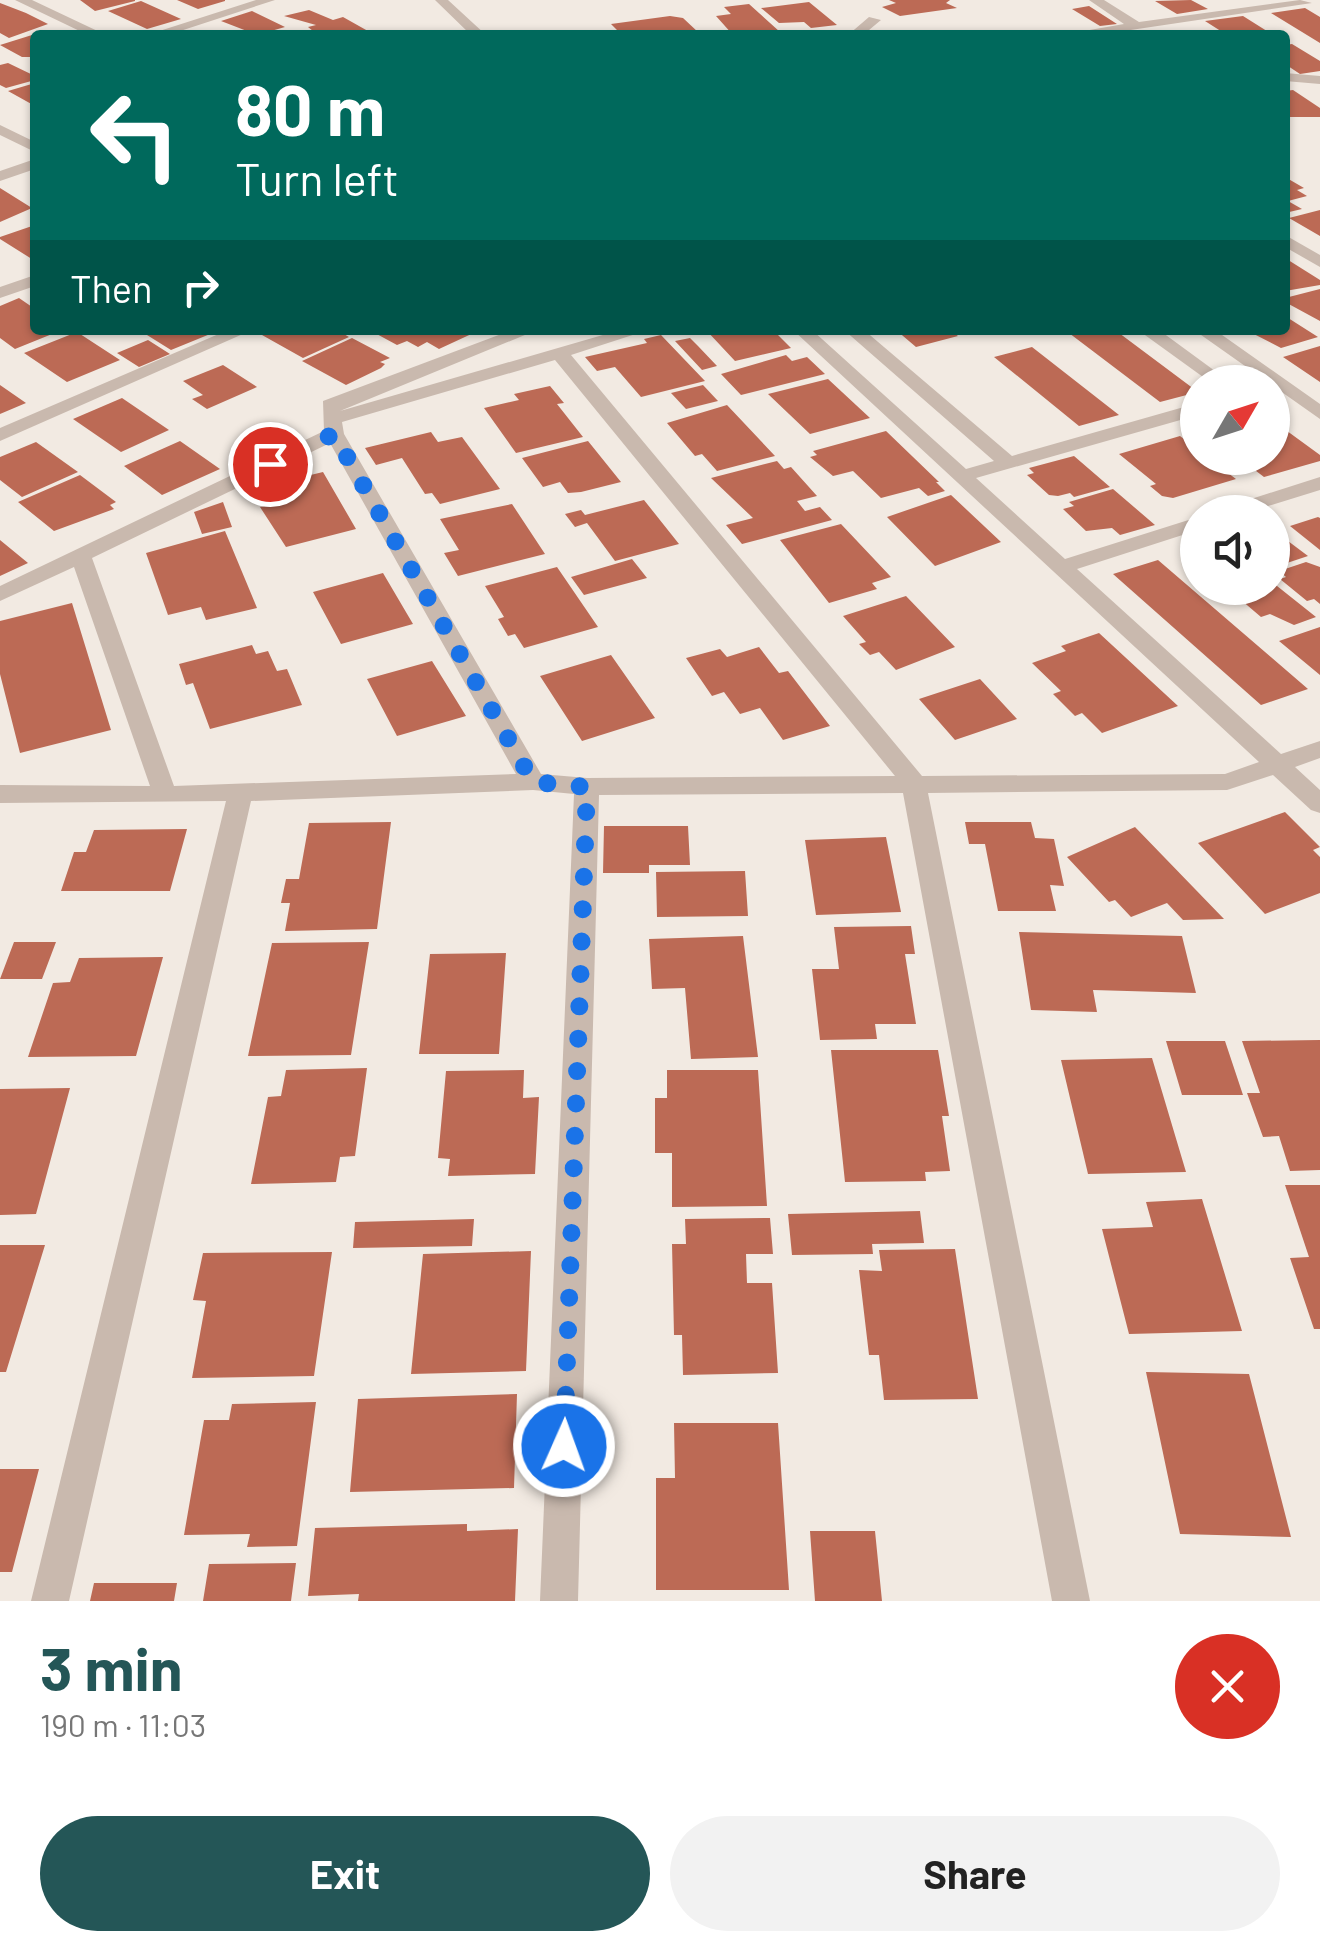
<!DOCTYPE html>
<html lang="en">
<head>
<meta charset="utf-8">
<style>
	:root { --surface:#fff; --page:#f2f2f2; --text:#222; --muted:#767676; --accent:#245657 }
	body { margin:0; font-family:Barlow,sans-serif; background:var(--page); color:var(--text); height:100vh; display:flex; flex-direction:column; font-size:38px; white-space:nowrap }
	* { box-sizing:border-box; margin:0 }
	p { font-size:32px; color:var(--muted) }
	.icon { flex:none; width:55px; height:55px; fill:none; stroke:currentColor; stroke-width:2; stroke-linecap:round; stroke-linejoin:round }
	.map { position:relative; height:1601px; overflow:hidden }
	.panel { display:flex; flex-direction:column; background:var(--surface); flex:1 }
	.panel>* { flex:none }
	.top-card { position:absolute; left:30px; top:30px; width:1260px; height:305px; border-radius:10px; box-shadow:0 2px 8px #0004; background:#00695c; color:#fff; overflow:hidden }
	.needle { width:65px; rotate:51deg }
	.fabs { position:absolute; left:1180px; top:365px; display:grid; gap:20px }
	.fabs a { display:grid; place-items:center; width:110px; height:110px; border-radius:50%; background:var(--surface); box-shadow:0 2px 8px #0004; font-size:50px }
	.pin { position:absolute; display:grid; place-items:center; width:85px; height:85px; color:#fff; margin:-42px; border:5px solid #fff; border-radius:50%; box-shadow:0 2px 10px #0007 }
	.me { position:absolute; width:110px; margin:-55px; rotate:2deg; stroke-linejoin:round; filter:drop-shadow(0 0 8px #0008) }
	.turn { display:flex; align-items:center; gap:35px; height:210px; padding:0 40px; font-size:45px }
	.turn .icon { width:130px; height:130px; stroke-width:2.5 }
	.turn b { display:block; font-size:70px; line-height:85px }
	.then { display:flex; align-items:center; height:95px; padding:0 40px; background:#0003; gap:20px; font-size:38px }
	.round { display:grid; place-items:center; flex:none; width:105px; height:105px; border-radius:52px; background:var(--page) }
	.head { display:flex; align-items:center; justify-content:space-between; height:170px; padding:0 40px }
	h1 { font-size:60px; font-weight:700; line-height:75px; color:var(--accent) }
	.cta { display:flex; gap:20px; margin-top:auto; padding:20px 40px }
	.cta a { flex:1; height:115px; border-radius:60px; background:var(--accent); color:#fff; font-size:40px; font-weight:700; line-height:115px; text-align:center }
	.cta a+a { background:var(--page); color:var(--text) }
	.map>svg:first-child { display:block }
	.building { fill:#bc6a55 }
	.lines { fill:none; stroke-linecap:round; stroke-linejoin:round }
	.minor { fill:#c9b9ae; fill-rule:evenodd }
	.route { stroke:#1a73e8; stroke-width:18; stroke-dasharray:0 32.4 }
</style>
</head>
<body>
<div class="map">
<svg width="1320" height="1601" viewBox="0 0 1320 1601">
	<rect width="100%" height="100%" fill="#f2eae2"/>
	<!-- building -->
	<path class="building" d="M80 0H135V1L95 11Z
		M177 0H225V1L198 9Z
		M889 0H950L946 3 957 8 900 16 882 7 896 3Z
		M1191 0 1208 9 1177 14 1155 1Z
		M141 1 181 19 147 29 108 11Z
		M809 2 837 25 811 28 804 22 779 23 761 8Z
		M0 3 26 13 48 24 9 38 0 33Z
		M749 4 780 32 733 35 716 16 731 14 724 7Z
		M1089 6 1117 24 1100 26 1072 9Z
		M1305 8 1320 17V43L1271 13Z
		M309 10 333 20 343 17 375 35H318L308 27 316 25 284 16Z
		M252 11 285 27 257 35 221 21Z
		M670 16 683 18 699 33 622 35 611 24Z
		M1243 16 1273 35H1227L1205 21Z
		M32 35 35 57H22L0 45Z
		M1292 44 1320 61V71L1300 74 1285 64V45Z
		M8 63 35 76V80L6 88 0 85V65Z
		M35 83V106L8 91Z
		M1293 90 1320 108V117H1285V91Z
		M1285 177 1304 188 1297 190 1307 196 1288 201 1302 209 1285 213Z
		M0 188 32 208 0 222Z
		M1320 210V236L1289 218Z
		M35 225V261L0 239V237Z
		M1285 258 1320 280V285L1285 291Z
		M1320 289V321L1285 302V298Z
		M19 298 35 309V330H62L15 349 0 338V306Z
		M1285 316 1318 337 1281 348 1246 330H1285Z
		M139 330H220L171 350Z
		M273 330H337L349 337 303 358 262 335Z
		M480 330 439 349 427 342 418 347 407 341 397 345 373 332Z
		M706 330H773L791 348 735 361Z
		M896 330H950L958 336 916 347Z
		M1065 330H1115L1198 392 1160 402Z
		M77 332 120 360 67 382 24 353Z
		M661 335 705 381 641 397 615 367 597 371 585 357 647 343 644 339Z
		M352 338 390 358 380 362 385 364 381 368 346 385 302 361Z
		M690 338 698 346 717 366 702 370 675 341Z
		M148 340 170 354 139 367 117 353Z
		M1320 346V382L1283 357Z
		M1032 347 1119 415 1079 426 994 357Z
		M786 355 792 361 807 357 825 374 741 395 721 374Z
		M223 365 257 387 207 409 192 399 203 395 183 381Z
		M828 379 870 418 810 434 768 394Z
		M0 385 26 403 0 414Z
		M703 385 718 401 686 409 671 393Z
		M550 386 564 403 557 404 583 437 516 453 484 408 519 400 514 394Z
		M122 398 169 430 121 452 73 419Z
		M727 405 775 456 717 471 702 454 695 456 667 423Z
		M1272 420 1320 455V461L1264 477 1239 458H1272Z
		M886 431 939 482H936L945 491 928 496 919 488 881 498 853 471 833 476 810 457 817 455 813 451Z
		M431 432 438 442 462 437 500 489 440 504 432 493 425 494 402 458 376 465 365 448Z
		M1180 436 1198 450V458H1208L1236 479 1173 498 1162 496 1150 486 1156 484 1119 454Z
		M180 441 220 469 162 495 124 466Z
		M588 441 621 482 581 492 568 493 560 482 543 487 522 458Z
		M36 442 78 472 22 497 0 480V457Z
		M1074 456 1110 487 1074 497 1070 493 1058 496 1049 495 1027 475 1034 473 1029 468Z
		M777 461 784 469 791 467 817 496 797 501 805 511 820 507 832 520 742 544 726 525 753 518 711 478Z
		M323 472 356 529 286 547 260 507 266 506 257 488Z
		M80 475 116 502 110 505 114 509 54 531 18 502Z
		M1113 489 1155 525 1120 535 1112 528 1086 531 1063 509 1074 506 1069 502Z
		M951 495 1001 542 935 566 887 517Z
		M644 500 679 544 615 561 587 523 575 527 565 514 581 510 585 515Z
		M223 502 232 527 202 534 194 512Z
		M512 504 545 554 458 576 444 553 459 550 440 519Z
		M1318 517 1320 518V550L1290 526Z
		M841 524 891 577 872 583 877 589 829 603 780 540Z
		M1272 529 1308 556 1281 565 1272 560Z
		M225 531 257 608 206 620 201 607 168 615 146 553Z
		M0 540 28 563 0 576Z
		M1198 540V565L1181 552 1188 549 1183 545Z
		M632 559 647 578 584 595 571 577Z
		M1158 560 1308 689 1261 705 1113 574Z
		M1306 562 1320 567V604L1314 599 1307 601 1280 579 1286 577 1279 571Z
		M557 567 598 627 524 648 515 634 508 636 498 619 504 617 485 586Z
		M383 573 413 624 341 644 313 592Z
		M1272 582 1316 617 1294 625 1270 614 1261 617 1234 594 1242 591 1237 588H1272Z
		M906 596 955 647 896 670 879 652 870 655 859 644 866 642 843 616Z
		M72 603 111 730 20 753 0 674V621Z
		M1320 627V675L1279 641Z
		M1099 633 1178 706 1102 733 1082 713 1075 716 1053 694 1061 691 1032 663 1066 651 1061 646Z
		M252 645 256 654 268 651 277 671 287 669 302 705 210 729 193 683 186 685 179 664Z
		M759 647 779 673 788 671 830 726 783 740 760 708 740 714 724 692 712 696 686 658 720 649 727 657Z
		M611 655 655 718 582 741 540 676Z
		M432 661 466 716 397 736 367 679Z
		M980 679 1017 719 955 740 919 699Z
		M1285 812 1320 847 1313 850 1320 857V893L1265 914 1198 843Z
		M391 822 377 929 285 931 290 903H281L286 879H299L309 823Z
		M965 822H1031L1035 838 1054 839 1064 886 1050 885 1056 911H998L985 844H969Z
		M604 826H688L690 865H649V873H603Z
		M1135 827 1224 919 1183 920 1167 903 1131 917 1115 900 1109 902 1067 857Z
		M187 829 170 891H61L74 852H86L94 830Z
		M886 837 901 912 816 915 805 840Z
		M745 871 748 916 657 917 656 872Z
		M911 926 915 954H905L916 1024H875L877 1039 820 1040 812 969H839L834 927Z
		M1019 932 1182 936 1196 993 1093 990 1097 1012 1031 1010Z
		M743 936 758 1057 691 1059 685 988 652 989 649 939Z
		M14 942H56L42 979H0Z
		M369 942 351 1055 248 1056 272 943Z
		M506 953 499 1054H419L430 954Z
		M163 957 136 1056 28 1057 53 983 70 982 79 958Z
		M1320 1040V1170L1290 1171 1279 1136 1263 1137 1247 1093H1260L1242 1041Z
		M1166 1041H1225L1243 1095H1182Z
		M831 1050H938L949 1116H942L950 1171 925 1172 926 1181 845 1182Z
		M1152 1058 1186 1172 1088 1174 1061 1060Z
		M367 1068 355 1156 340 1157 336 1182 251 1184 268 1097 281 1096 286 1070Z
		M524 1070 523 1098 539 1097 535 1174 448 1176 450 1159 438 1158 446 1071Z
		M667 1070H758L767 1206 672 1207V1153H655V1098H667Z
		M70 1088 36 1214 0 1215V1089Z
		M1285 1185H1320V1329H1314L1290 1258 1309 1257Z
		M1202 1199 1242 1331 1129 1334 1102 1229 1153 1227 1146 1202Z
		M920 1211 924 1243 872 1244 873 1254 792 1255 788 1214Z
		M770 1218 773 1254H746L747 1283H772L778 1373 683 1375 682 1335H674L672 1244H686L685 1219Z
		M474 1219 472 1246 353 1248 355 1222Z
		M0 1245H45L6 1372H0Z
		M955 1249 978 1399 884 1400 879 1355H869L859 1270 882 1271 879 1250Z
		M531 1251 526 1371 411 1374 423 1254Z
		M332 1252 314 1376 192 1378 206 1301 193 1300 203 1253Z
		M1146 1372 1249 1374 1291 1537 1180 1534Z
		M517 1394 514 1488 350 1492 358 1399Z
		M316 1402 297 1546 247 1547 250 1534 184 1535 204 1420H229L232 1404Z
		M674 1423H778L789 1590H656V1478H675Z
		M0 1469H39L12 1572H0Z
		M467 1524V1531L518 1529 515 1601H358L359 1594 308 1596 315 1528Z
		M810 1531H875L882 1601H815Z
		M296 1563 291 1601H203L209 1564Z
		M94 1583H177L174 1601H90Z"/>
	<g class="lines">
		<!-- minor -->
		<path class="minor" d="M15 0H32L106 35H88Z
			M256 0H275L168 35H147Z
			M435 0H448L486 35H471Z
			M1089 0H1104L1139 22 1300 0 1312 3 1097 35H1061L1124 24Z
			M869 17 881 20 863 35H848Z
			M1285 73 1320 76V84L1285 81Z
			M0 125 35 142V152L0 135Z
			M35 159V169L0 181V171Z
			M1285 235 1320 255V267L1285 247Z
			M35 275V286L0 298V287Z
			M228 330H252L0 441V428Z
			M512 330H537L340 411 620 330H648L571 355 922 776 1225 774 1259 762 793 330H812L966 469 994 461 844 330H864L1012 456 1198 403V415L976 478 1065 559 1198 517V530L1077 569 1281 754 1320 741V758L1295 767 1320 790V813L1311 810 1273 775 1227 790 928 793 1090 1601H1052L903 793 599 795 578 1601H540L574 794 533 790 251 801 69 1601H31L226 801 0 803V785L150 786 74 567 0 601V586L324 431 323 401ZM555 360 895 776 587 778 541 774 344 434 342 422ZM330 443 516 774 174 786 92 558Z
			M1138 330H1159L1230 382H1210Z
			M1194 330H1215L1320 404V419Z
			M1320 477V490L1249 512H1220L1223 508Z"/>
	</g>
	<g class="lines">
		<!-- route -->
		<path class="route" d="M270 464 334 434 533 782 587 787 564 1446"/>
	</g>
</svg>
<div class="fabs">
<a><svg class="needle" viewBox="-14 -14 28 28"><path d="M0-13l5 13h-10z" fill="#e53935"/><path d="M0 13l5-13h-10z" fill="#767676"/></svg></a>
<a><svg class="icon" aria-label="sound" viewBox="0 0 24 24"><path d="M4 9h4l5-4v14l-5-4H4zM17 9q2 3 0 6"/></svg></a>
</div>
<div class="pin" style="left:270px;top:464px;background:#d93025"><svg class="icon" aria-label="arrive" viewBox="0 0 24 24"><path d="M6 21V4h12l-3 4 3 4H6"/></svg></div>
<svg class="me" style="left:564px;top:1446px" viewBox="-20 -20 40 40"><circle r="17" fill="#1a73e8" stroke="#fff" stroke-width="3"/><path d="M0-11L8 9 0 5-8 9z" fill="#fff"/></svg>
<div class="top-card">
<div class="turn"><svg class="icon" aria-label="left" viewBox="0 0 24 24"><path d="M17 20v-9H6M10 6l-5 5 5 5"/></svg><div><b>80 m</b>Turn left</div></div>
<div class="then">Then<svg class="icon" aria-label="right" viewBox="0 0 24 24"><path d="M7 20v-9h11M14 6l5 5-5 5"/></svg></div>
</div>
</div>
<section class="panel">
<div class="head"><div><h1>3 min</h1><p>190 m · 11:03</p></div><a class="round" style="background:#d93025;color:#fff"><svg class="icon" aria-label="close" viewBox="0 0 24 24"><path d="M6 6l12 12M18 6L6 18"/></svg></a></div>
<div class="cta"><a>Exit</a><a>Share</a></div>
</section>
</body>
</html>
